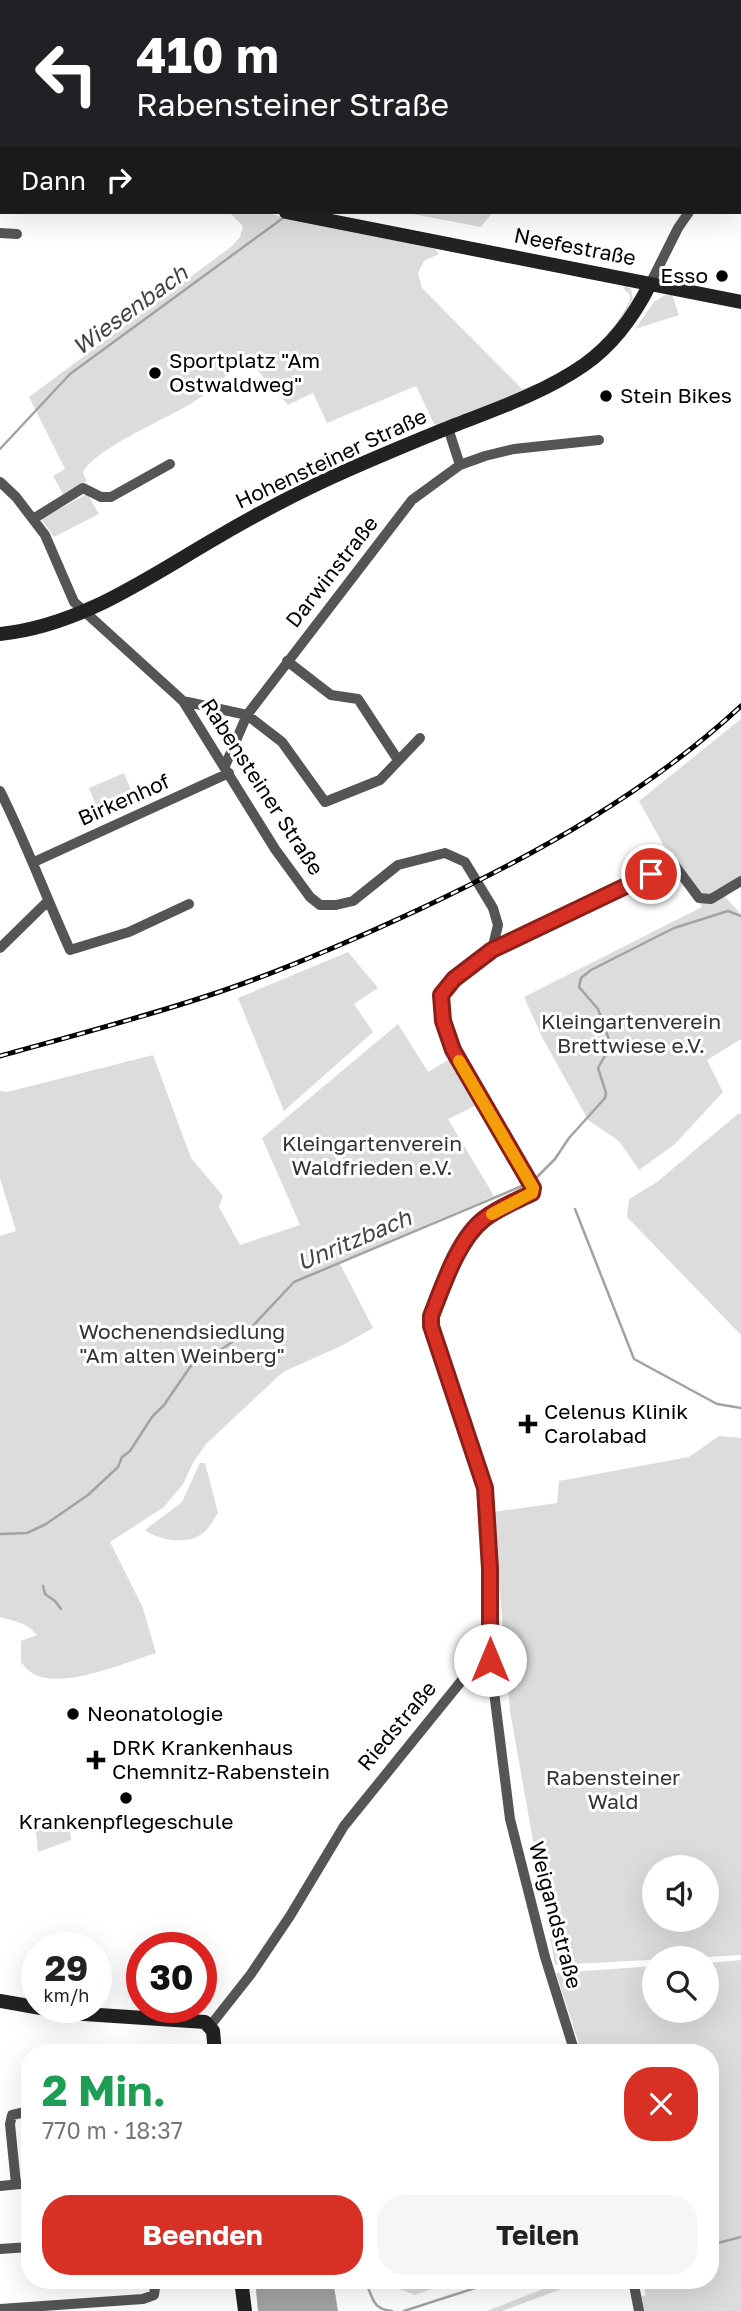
<!DOCTYPE html>
<html lang="de">
<head>
<meta charset="utf-8">
<style>
	:root { --surface:#fff; --page:#f6f6f6; --text:#222; --muted:#767676; --accent:#d93025 }
	body { margin:0; font-family:"Golos Text",sans-serif; background:var(--page); color:var(--text); height:100vh; display:flex; flex-direction:column; font-size:26px; white-space:nowrap }
	* { box-sizing:border-box; margin:0 }
	p { font-size:23px; color:var(--muted) }
	.icon { flex:none; width:38px; height:38px; fill:none; stroke:currentColor; stroke-width:2; stroke-linecap:round; stroke-linejoin:round }
	.map { position:relative; flex:1; overflow:hidden }
	.details { position:absolute; left:21px; top:2044px; width:698px; height:245px; display:flex; flex-direction:column; background:var(--surface); border-radius:28px; box-shadow:0 7px 28px #0002 }
	.details>* { flex:none }
	.banner { position:absolute; left:0px; top:0px; width:742px; height:214px; box-shadow:0 7px 28px #0002; background:#202124; color:#fff; overflow:hidden }
	.controls { position:absolute; left:642px; top:1855px; display:grid; gap:14px }
	.controls a { display:grid; place-items:center; width:77px; height:77px; border-radius:50%; background:var(--surface); box-shadow:0 7px 28px #0002; font-size:35px }
	.speed { position:absolute; left:21px; top:1932px; display:flex; gap:14px; font-size:35px; font-weight:700; text-align:center }
	.speed>* { display:grid; place-content:center; width:91px; height:91px; border-radius:50%; background:var(--surface); box-shadow:0 7px 28px #0002; line-height:1 }
	.speed small { font-size:18px; font-weight:400 }
	.speed .limit { border:10px solid #d22; background:#fff; color:#111 }
	.pin { position:absolute; display:grid; place-items:center; width:60px; height:60px; color:#fff; margin:-30px; border:4px solid #fff; border-radius:50%; box-shadow:0 2px 7px #0007 }
	.me { position:absolute; width:77px; margin:-38px; rotate:0deg; stroke-linejoin:round; filter:drop-shadow(0 0 5px #0008) }
	.turn { display:flex; align-items:center; gap:24px; height:147px; padding:0 21px; font-size:32px }
	.turn .icon { width:91px; height:91px; stroke-width:2.5 }
	.turn b { display:block; font-size:49px; line-height:60px }
	.then { display:flex; align-items:center; height:66px; padding:0 21px; background:#0003; gap:14px; font-size:26px }
	.round { display:grid; place-items:center; flex:none; width:74px; height:74px; border-radius:28px; background:var(--page) }
	.headline { display:flex; align-items:center; justify-content:space-between; height:119px; padding:0 21px }
	h1 { font-size:42px; font-weight:700; line-height:52px; color:#1e9e55 }
	.action { display:flex; gap:14px; margin-top:auto; padding:14px 21px }
	.action a { flex:1; height:80px; border-radius:28px; background:var(--accent); color:#fff; font-size:28px; font-weight:700; line-height:80px; text-align:center }
	.action a+a { background:var(--page); color:var(--text) }
	.map>svg:first-child { display:block }
	.green { fill:#dcdcdc; fill-rule:evenodd }
	.water { fill:#a3a3a3 }
	.lines { fill:none; stroke-linecap:round; stroke-linejoin:round }
	.stream { stroke:#a3a3a3; stroke-width:2.5 }
	.street { stroke:#555; stroke-width:10 }
	.secondary { stroke:#222; stroke-width:14 }
	.rail-casing { stroke:#000; stroke-width:5 }
	.rail { stroke:#fff; stroke-width:2.5; stroke-dasharray:8; stroke-linecap:butt }
	.route-casing { stroke:#8d1f18; stroke-width:18 }
	.route { stroke:#d93025; stroke-width:12 }
	.slow { stroke:#f59e0b; stroke-width:12 }
	.poi-dot { fill:#000; stroke:#fff; stroke-width:2.5 }
	.labels { text-anchor:middle; stroke-width:6; stroke-linejoin:round; paint-order:stroke }
	.street-label { font-size:21px; fill:#000; stroke:#fff }
	.poi-label { font-size:21px; fill:#000; stroke:#fff; text-anchor:start }
	.park-label { font-size:21px; fill:#333; stroke:#fff }
	.water-label { font-size:23px; font-style:italic; fill:#444; stroke:#fff }
</style>
</head>
<body>
<div class="map">
<svg width="741" height="2311" viewBox="0 0 741 2311">
	<rect width="100%" height="100%" fill="#fff"/>
	<!-- green -->
	<path class="green" d="M429 0H741V83L740 2H429Z
		M229 212H261L435 249 439 254 424 261 418 273 422 288 522 389C567 376 610 342 630 300V295L623 288 626 286 631 289 633 299C596 373 510 397 439 426L434 424 416 386 327 423 313 393 288 405 246 357C229 372 212 391 192 403 168 418 92 450 83 473L87 481 63 494 53 476 65 469 29 397 232 246 240 237 243 226Z
		M402 212H493L481 227Z
		M665 295H672L679 315 635 329 654 302Z
		M85 495H88L99 514 54 537 41 519Z
		M741 719V884L724 896 741 914V1039L707 1060 723 1092 675 1144 639 1170 619 1141 588 1120 542 1037 524 997 702 907 676 868 639 801Z
		M124 773 133 795 98 810 89 788Z
		M348 952 378 988 354 1004 373 1032 284 1111 238 998Z
		M398 1024 428 1072 453 1057 479 1104 448 1119 494 1196 339 1262 373 1328 341 1346 283 1372 206 1444 193 1463 183 1484 164 1507 110 1542 143 1608 156 1653C124 1663 69 1687 38 1676 30 1673 26 1668 21 1662V1641L37 1635C28 1623 14 1621 0 1617V1236L16 1231 0 1178V1091L7 1092 153 1055 191 1158 223 1196 219 1207 240 1245 300 1225 262 1138Z
		M739 1113 741 1115V1335L627 1217 629 1199 657 1182Z
		M719 1436 741 1438V1955L555 1965 510 1711 493 1512 557 1503 559 1481 689 1457ZM654 1867H707V1920H654Z
		M200 1463H205L218 1513C213 1520 208 1531 200 1535 185 1545 158 1540 145 1530L182 1502Z
		M68 1814 71 1840 38 1852 35 1822Z
		M741 1960V2311H643L641 2297 646 2295 642 2280H710V2053H582L556 1973 654 1966V2011H707V1963Z
		M388 2280 455 2281 415 2295 395 2287Z
		M566 2280H586L502 2311H487Z"/>
	<!-- water -->
	<path class="water" d="M255 2280H333L338 2311H258Z"/>
	<g class="lines">
		<!-- stream -->
		<path class="stream" d="M520 0 521 2
			M613 2 616 0
			M0 449 70 374 283 218
			M537 1177 555 1159 569 1138 605 1098 606 1093 598 1068 611 1045 598 1009 579 987 581 978 591 970 674 928 728 911 741 916
			M575 1209 634 1359 717 1404 741 1408
			M0 1534 27 1533 46 1524 88 1495 118 1467 122 1457 130 1451 152 1417 164 1405 190 1367 198 1360 219 1351 248 1331 294 1282 522 1186
			M43 1586 45 1594 55 1601 61 1609
			M710 2245 741 2237
			M364 2280C374 2296 370 2309 392 2311
			M404 2311 500 2280"/>
		<!-- street -->
		<path class="street" d="M740 175H741
			M0 233 17 234
			M650 284 678 228 689 212
			M448 428 460 465
			M0 482 16 497 45 535 74 602 183 701 275 849 310 897 320 905H336L353 901 398 865 445 853 465 862 493 908 498 925 492 950
			M33 519 83 488 101 497H111L170 464
			M287 661 331 695 358 699 398 760
			M183 701 247 715 282 742 325 802 380 780 420 738
			M225 766 247 715 412 500 460 465 485 456 514 449 599 440
			M0 791C26 843 46 897 70 950L129 932 189 904
			M34 862 229 773
			M0 948 48 901
			M210 2026 251 1974 290 1916 344 1826 463 1679 481 1662 490 1660
			M575 2053 545 1957 510 1819 490 1660V1569L485 1488 431 1326V1316L464 1242 478 1224 495 1212 532 1193 533 1188 453 1050 443 1022 441 995 454 979 492 950 673 863 699 898 711 899 741 881
			M16 2184 10 2124 12 2115 30 2111
			M0 2186 30 2183
			M0 2249 30 2247
			M633 2280 639 2311
			M0 2309 143 2299 154 2295 156 2280"/>
		<!-- secondary -->
		<path class="secondary" d="M0 152 2 153
			M286 212 741 302
			M0 634C79 626 144 580 211 541 243 522 276 504 309 488 356 465 406 445 455 425 499 408 545 392 584 365 614 344 634 316 650 284
			M0 2001 69 2013 205 2022 213 2031 215 2053
			M241 2280 245 2311"/>
		<!-- rail casing -->
		<g class="rail-casing">
			<path id="rail" d="M0 1056C68 1037 137 1019 204 997 278 973 349 942 420 909 535 855 647 793 741 706"/>
		</g>
		<!-- rail -->
		<use href="#rail" class="rail"/>
	</g>
	<g class="lines">
		<!-- route casing -->
		<g class="route-casing">
			<path id="route" d="M490 1660V1569L485 1488 431 1326V1316C443 1286 458 1239 484 1219 498 1208 516 1201 532 1193L533 1188 453 1050 443 1021 441 995 454 979 492 950 651 874"/>
		</g>
		<!-- route -->
		<use href="#route" class="route"/>
		<!-- slow -->
		<path class="slow" d="M459 1061 533 1188 532 1193 492 1214"/>
	</g>
	<!-- markers -->
	<g class="poi-dot">
		<circle cx="722" cy="276" r="7"/>
		<circle cx="155" cy="373" r="7"/>
		<circle cx="606" cy="396" r="7"/>
		<path d="M524.5 1413.5h7v7h7v7h-7v7h-7v-7h-7v-7h7z"/>
		<circle cx="73" cy="1714" r="7"/>
		<path d="M92.5 1749.5h7v7h7v7h-7v7h-7v-7h-7v-7h7z"/>
		<circle cx="126" cy="1798" r="7"/>
	</g>
	<g class="labels">
		<!-- street labels -->
		<g class="street-label">
			<text transform="translate(575 247) rotate(11)" y="7">Neefestraße</text>
			<text transform="translate(331 459) rotate(-25)" y="7">Hohensteiner Straße</text>
			<text transform="translate(332 572) rotate(-52)" y="7">Darwinstraße</text>
			<text transform="translate(262 787) rotate(57)" y="7">Rabensteiner Straße</text>
			<text transform="translate(124 800) rotate(-24)" y="7">Birkenhof</text>
			<text transform="translate(397 1726) rotate(-50)" y="7">Riedstraße</text>
			<text transform="translate(555 1915) rotate(75)" y="7">Weigandstraße</text>
		</g>
		<!-- poi labels -->
		<g class="poi-label">
			<text x="708" y="283" text-anchor="end">Esso</text>
			<text x="169" y="368">Sportplatz "Am<tspan x="169" dy="24">Ostwaldweg"</tspan></text>
			<text x="620" y="403">Stein Bikes</text>
			<text x="544" y="1419">Celenus Klinik<tspan x="544" dy="24">Carolabad</tspan></text>
			<text x="87" y="1721">Neonatologie</text>
			<text x="112" y="1755">DRK Krankenhaus<tspan x="112" dy="24">Chemnitz-Rabenstein</tspan></text>
			<text x="126" y="1829" text-anchor="middle">Krankenpflegeschule</text>
		</g>
		<!-- park labels -->
		<g class="park-label">
			<text x="631" y="1029">Kleingartenverein<tspan x="631" dy="24">Brettwiese e.V.</tspan></text>
			<text x="372" y="1151">Kleingartenverein<tspan x="372" dy="24">Waldfrieden e.V.</tspan></text>
			<text x="182" y="1339">Wochenendsiedlung<tspan x="182" dy="24">"Am alten Weinberg"</tspan></text>
			<text x="613" y="1785">Rabensteiner<tspan x="613" dy="24">Wald</tspan></text>
		</g>
		<!-- water labels -->
		<g class="water-label">
			<text transform="translate(130 310) rotate(-36)" y="8">Wiesenbach</text>
			<text transform="translate(354 1240) rotate(-23)" y="8">Unritzbach</text>
		</g>
	</g>
</svg>
<div class="controls">
<a><svg class="icon" aria-label="sound" viewBox="0 0 24 24"><path d="M4 9h4l5-4v14l-5-4H4zM17 9q2 3 0 6"/></svg></a>
<a><svg class="icon" aria-label="search" viewBox="0 0 24 24"><circle cx="10" cy="10" r="6"/><path d="M15 15l6 6"/></svg></a>
</div>
<div class="speed"><div>29<small>km/h</small></div><div class="limit">30</div></div>
<div class="pin" style="left:651px;top:874px;background:#d93025"><svg class="icon" aria-label="arrive" viewBox="0 0 24 24"><path d="M6 21V4h12l-3 4 3 4H6"/></svg></div>
<svg class="me" style="left:490px;top:1660px" viewBox="-20 -20 40 40"><circle r="19" fill="#fff"/><path d="M0-13L10 11 0 6-10 11z" fill="#d93025"/></svg>
<div class="banner">
<div class="turn"><svg class="icon" aria-label="left" viewBox="0 0 24 24"><path d="M17 20v-9H6M10 6l-5 5 5 5"/></svg><div><b>410 m</b>Rabensteiner Straße</div></div>
<div class="then">Dann<svg class="icon" aria-label="right" viewBox="0 0 24 24"><path d="M7 20v-9h11M14 6l5 5-5 5"/></svg></div>
</div>
<section class="details">
<div class="headline"><div><h1>2 Min.</h1><p>770 m · 18:37</p></div><a class="round" style="background:#d93025;color:#fff"><svg class="icon" aria-label="close" viewBox="0 0 24 24"><path d="M6 6l12 12M18 6L6 18"/></svg></a></div>
<div class="action"><a>Beenden</a><a>Teilen</a></div>
</section>
</div>
</body>
</html>
